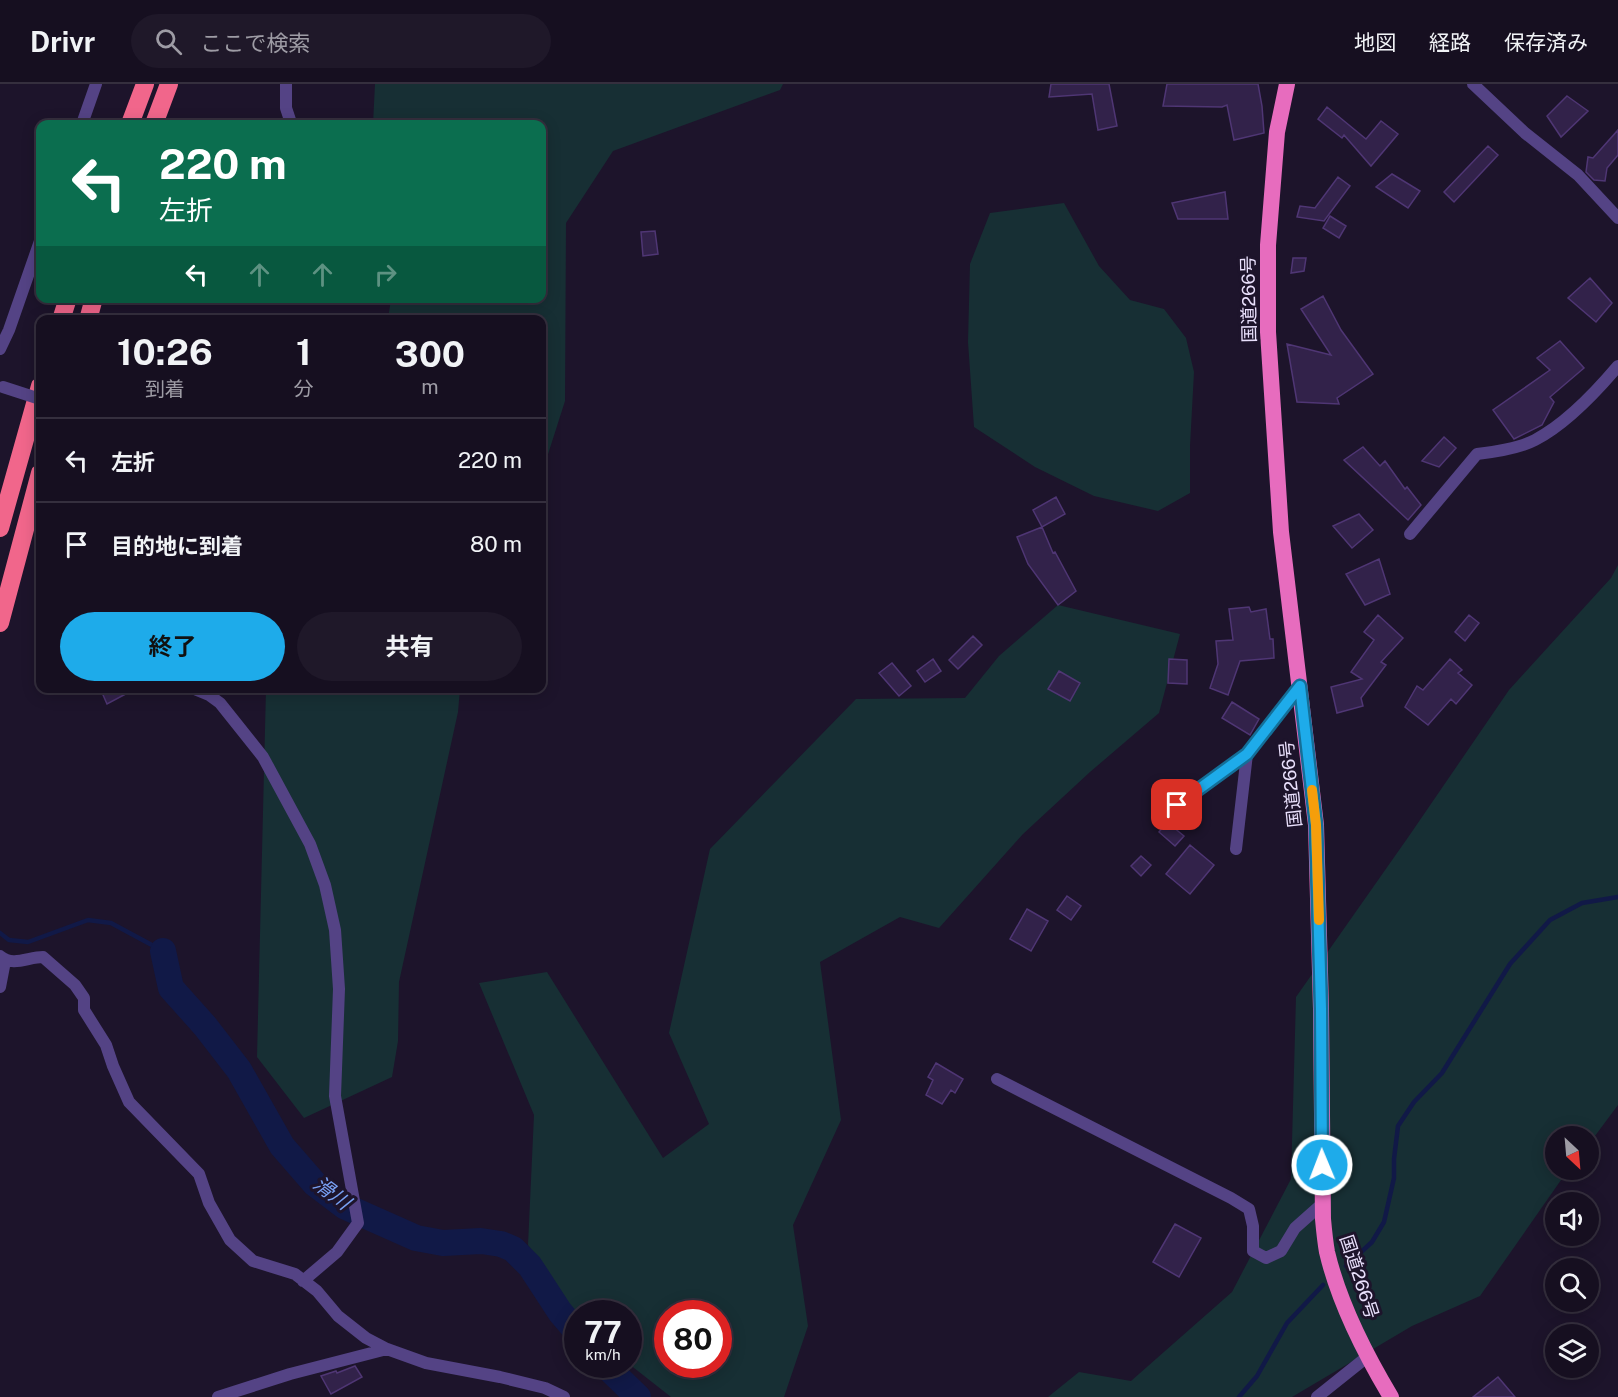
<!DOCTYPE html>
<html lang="ja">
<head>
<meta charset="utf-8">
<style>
	:root { --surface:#160f20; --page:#1f1829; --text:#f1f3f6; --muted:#9e9ca5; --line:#352f3e; --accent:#1eabea }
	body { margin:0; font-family:"Public Sans","Noto Sans JP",sans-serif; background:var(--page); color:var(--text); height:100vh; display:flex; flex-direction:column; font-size:22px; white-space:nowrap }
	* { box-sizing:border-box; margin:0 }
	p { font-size:20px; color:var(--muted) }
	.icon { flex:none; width:33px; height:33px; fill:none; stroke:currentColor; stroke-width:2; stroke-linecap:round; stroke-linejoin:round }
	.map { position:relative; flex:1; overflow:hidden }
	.drawer { position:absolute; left:36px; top:231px; width:510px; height:378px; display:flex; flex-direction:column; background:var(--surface); border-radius:12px; box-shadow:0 3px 15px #0003,0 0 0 2px var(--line) }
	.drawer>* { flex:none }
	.banner { position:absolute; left:36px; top:36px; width:510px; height:183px; border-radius:12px; box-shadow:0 3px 15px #0003,0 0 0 2px var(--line); background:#0b6e4f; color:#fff; overflow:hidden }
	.needle { width:39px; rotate:154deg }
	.controls { position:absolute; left:1545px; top:1042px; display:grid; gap:12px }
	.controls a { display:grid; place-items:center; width:54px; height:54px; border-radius:50%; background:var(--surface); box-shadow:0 3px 15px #0003,0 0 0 2px var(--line); font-size:30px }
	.speed { position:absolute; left:564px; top:1216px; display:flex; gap:12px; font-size:30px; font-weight:700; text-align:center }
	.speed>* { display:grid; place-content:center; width:78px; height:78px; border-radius:50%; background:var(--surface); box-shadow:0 3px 15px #0003,0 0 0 2px var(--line); line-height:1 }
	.speed small { font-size:15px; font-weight:400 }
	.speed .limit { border:9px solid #d22; background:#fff; color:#111 }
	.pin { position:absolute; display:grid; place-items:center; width:51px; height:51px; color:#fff; margin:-26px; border-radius:12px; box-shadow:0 3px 9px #0006 }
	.me { position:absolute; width:66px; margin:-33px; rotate:359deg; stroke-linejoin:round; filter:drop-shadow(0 0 4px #0008) }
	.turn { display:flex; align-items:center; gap:21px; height:126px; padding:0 24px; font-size:27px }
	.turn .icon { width:78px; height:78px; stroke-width:2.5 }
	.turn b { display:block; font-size:42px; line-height:51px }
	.lanes { display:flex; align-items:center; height:57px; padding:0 24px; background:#0003; justify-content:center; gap:30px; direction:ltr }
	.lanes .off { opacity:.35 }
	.eta { display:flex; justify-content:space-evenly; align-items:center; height:102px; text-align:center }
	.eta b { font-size:36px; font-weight:700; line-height:42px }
	.cta { display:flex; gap:12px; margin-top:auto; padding:12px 24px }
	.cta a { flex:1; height:69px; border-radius:36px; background:var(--accent); color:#111; font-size:24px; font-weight:700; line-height:69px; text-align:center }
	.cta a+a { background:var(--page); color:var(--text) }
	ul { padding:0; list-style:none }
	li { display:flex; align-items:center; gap:18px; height:84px; padding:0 24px; border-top:2px solid var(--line) }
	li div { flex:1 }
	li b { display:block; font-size:22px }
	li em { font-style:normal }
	header { display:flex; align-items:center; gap:36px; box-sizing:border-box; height:84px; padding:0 30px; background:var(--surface); border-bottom:2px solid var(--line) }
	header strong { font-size:28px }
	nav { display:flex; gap:33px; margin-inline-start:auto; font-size:21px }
	.search { width:420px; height:54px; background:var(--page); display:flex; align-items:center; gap:15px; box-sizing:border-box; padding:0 21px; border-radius:33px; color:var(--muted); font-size:22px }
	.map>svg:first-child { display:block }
	.green { fill:#172f34; fill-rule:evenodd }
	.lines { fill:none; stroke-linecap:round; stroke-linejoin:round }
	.stream { stroke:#111947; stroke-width:4.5 }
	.river { stroke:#111947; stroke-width:26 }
	.building { fill:#32224a; stroke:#4f3674; stroke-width:1.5 }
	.minor { stroke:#544385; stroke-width:12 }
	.trunk { stroke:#e76cbe; stroke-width:16 }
	.motorway { stroke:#f1668b; stroke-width:18 }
	.minor-bridge { stroke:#544385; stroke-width:12 }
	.route-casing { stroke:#146f98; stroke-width:15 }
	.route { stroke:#1eabea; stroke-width:10 }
	.slow { stroke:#f59e0b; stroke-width:10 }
	.labels { text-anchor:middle; stroke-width:6; stroke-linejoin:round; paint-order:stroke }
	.street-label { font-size:18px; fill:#e9e0fc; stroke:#1d142b }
	.water-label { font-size:20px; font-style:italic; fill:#78a0f3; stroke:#1d142b }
</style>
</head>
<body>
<header>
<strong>Drivr</strong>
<div class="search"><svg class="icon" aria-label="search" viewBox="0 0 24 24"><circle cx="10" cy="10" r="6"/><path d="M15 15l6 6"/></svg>ここで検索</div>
<nav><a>地図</a><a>経路</a><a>保存済み</a></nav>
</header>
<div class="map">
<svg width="1618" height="1313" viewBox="0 0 1618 1313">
	<rect width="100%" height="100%" fill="#1d142b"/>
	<!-- green -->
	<path class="green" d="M375 0H783L780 6 613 67 566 139 565 317 542 389V236L388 235 391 215 542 214V40H373Z
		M1064 119 1099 182 1130 216 1164 225 1186 254 1194 288 1190 362V409L1158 427 1094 412 1035 383 974 343 968 258 970 180 990 129Z
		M1618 481V1021L1589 1060 1588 1053H1556V1086H1568L1480 1212 1412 1242 1292 1313H1048L1079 1288 1131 1297 1232 1208 1291 1095 1296 913 1409 752 1509 606 1611 494Z
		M1058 521 1180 550 1159 629 1090 688 1023 750 939 844 900 833 820 878 841 1036 793 1141 808 1242 784 1313H671L629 1280 628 1230 577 1231 528 1161 534 1031 479 899 547 888 663 1074 709 1040 669 949 710 765 856 615 965 614 999 572ZM668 1230H718V1281H668Z
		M266 605H460L458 628 399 898 398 957 392 993 304 1034 257 973Z"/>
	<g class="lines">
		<!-- stream -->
		<path class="stream" d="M0 849 9 856 28 858 88 836 111 839 163 867
			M1346 1182 1372 1158 1384 1138 1394 1094V1075L1398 1042 1414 1018 1442 989 1510 880 1550 836 1582 819 1618 813
			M624 1313 631 1309
			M1239 1313 1257 1292 1287 1239 1323 1201"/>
		<!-- river -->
		<path class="river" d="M163 867 171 904 205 942 239 986 282 1062 315 1100 344 1122 416 1154 443 1159 481 1157 501 1160 513 1165 530 1182 560 1228 578 1249
			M605 1281 638 1313"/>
	</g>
	<!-- building -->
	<path class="building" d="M1051 0H1109L1117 42 1098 46 1092 10 1049 13Z
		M1167 0H1258L1262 22 1264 49 1234 56 1227 21 1222 23 1163 22Z
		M1567 12 1588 27 1561 53 1547 32Z
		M1327 23 1366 55 1381 37 1398 50 1371 82 1344 51 1342 54 1318 35Z
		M1618 46V71L1607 84 1605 97 1594 96 1586 88 1588 73 1593 74Z
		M1488 62 1498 71 1454 118 1444 108Z
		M1392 90 1420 107 1408 124 1376 103Z
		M1338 93 1350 102 1324 137 1297 133 1300 122 1315 124Z
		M1225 108 1228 135H1178L1172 119Z
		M1330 132 1346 142 1339 154 1323 144Z
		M655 147 658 170 643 172 641 148Z
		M1293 174H1306L1304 187 1291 189Z
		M1590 194 1612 219 1596 238 1568 214Z
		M1323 212 1341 246 1373 290 1337 314 1339 320 1297 318 1287 260 1331 271 1301 225Z
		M1560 257 1584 284 1550 313 1554 318 1542 341 1514 355 1493 326 1550 286 1537 274Z
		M1444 353 1456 364 1439 383 1422 377Z
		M1363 363 1380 382 1385 377 1405 405 1407 403 1421 421 1408 436 1344 376Z
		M1056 413 1065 430 1042 443 1033 426Z
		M1359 430 1373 446 1352 464 1333 442Z
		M1042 443 1053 469 1055 468 1076 507 1058 521 1028 480 1017 453Z
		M1379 475 1390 510 1365 521 1346 490Z
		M1249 523 1251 528 1266 525 1270 555H1273L1274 574 1240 577 1228 611 1210 604 1218 580 1216 557 1233 556 1229 525Z
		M1378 531 1403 554 1381 578 1386 581 1361 614 1363 622 1337 629 1331 603 1362 595 1351 588 1374 556 1364 548Z
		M1469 531 1479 539 1465 557 1455 548Z
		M973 552 982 561 958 585 949 576Z
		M933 575 941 587 925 598 917 587Z
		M1169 575 1187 576V600L1168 599Z
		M1450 575 1462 586 1458 589 1472 601 1456 620 1451 615 1428 641 1405 623 1417 602 1423 606Z
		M892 579 911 602 899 612 879 589Z
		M1059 587 1080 599 1070 617 1048 605Z
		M100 604H137L107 620Z
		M1232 618 1259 635 1250 651 1222 634Z
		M1167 738 1184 752 1175 762 1159 748Z
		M1190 761 1214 781 1190 810 1166 790Z
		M1141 772 1151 781 1141 792 1131 782Z
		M1067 812 1081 822 1071 836 1057 826Z
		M1027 825 1048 837 1031 867 1010 855Z
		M936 979 963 995 955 1009 951 1006 942 1020 926 1011 933 996 928 993Z
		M1175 1140 1201 1154 1179 1193 1153 1178Z
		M355 1282 362 1293 331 1310 321 1292 336 1287 337 1289Z
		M1498 1293 1515 1313H1473Z"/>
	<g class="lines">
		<!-- minor -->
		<path class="minor" d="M286 0V24L291 39
			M1473 0 1525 49 1578 91 1618 134
			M82 40 96 0
			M0 265 9 246 40 157
			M1410 450 1477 370C1495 368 1518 365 1535 356 1566 340 1596 308 1618 282
			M192 604 209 611 220 619 263 673 310 760 325 801 335 846 339 905 335 1012 358 1139 337 1168 303 1197
			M1161 732 1247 670 1236 765 1247 670 1300 602
			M0 872C13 883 28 873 43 873L75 901 84 914V926L106 961 113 982 129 1018 199 1090 209 1119 230 1156 253 1177 295 1190 317 1207 338 1232 366 1254 387 1265 426 1279 500 1293 545 1304 564 1313
			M0 903 5 877
			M997 995 1231 1114 1249 1125 1253 1142V1167L1266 1174 1281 1167 1295 1144 1322 1120
			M218 1313 290 1290 387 1265
			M1317 1313 1367 1273"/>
		<!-- trunk -->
		<path class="trunk" d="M1287 0 1277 48 1268 161V248L1281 448 1316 741 1321 925 1323 1135C1324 1146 1325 1157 1327 1168 1339 1219 1364 1268 1391 1313"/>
		<!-- motorway -->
		<path class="motorway" d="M130 40 145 0
			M154 40 169 0
			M61 236 68 214
			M88 236 94 214
			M0 444 40 302
			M0 539 40 389"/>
		<!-- minor-bridge -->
		<path class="minor-bridge" d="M3 303 40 315"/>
	</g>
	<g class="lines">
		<!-- route casing -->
		<g class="route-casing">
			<path id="route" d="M1177 721 1247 670 1300 602 1316 741 1321 925 1322 1081"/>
		</g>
		<!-- route -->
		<use href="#route" class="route"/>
		<!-- slow -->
		<path class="slow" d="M1312 706 1316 741 1319 836"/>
	</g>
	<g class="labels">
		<!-- street labels -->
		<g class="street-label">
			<text transform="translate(1249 215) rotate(-91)" y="6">国道266号</text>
			<text transform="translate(1291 700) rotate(-96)" y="6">国道266号</text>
			<text transform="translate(1359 1193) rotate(72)" y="6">国道266号</text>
		</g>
		<!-- water labels -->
		<g class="water-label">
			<text transform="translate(332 1109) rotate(37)" y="7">滑川</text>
		</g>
	</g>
</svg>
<div class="controls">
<a><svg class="needle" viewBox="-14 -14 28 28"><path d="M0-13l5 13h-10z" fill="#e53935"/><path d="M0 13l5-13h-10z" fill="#9e9ca5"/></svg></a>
<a><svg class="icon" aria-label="sound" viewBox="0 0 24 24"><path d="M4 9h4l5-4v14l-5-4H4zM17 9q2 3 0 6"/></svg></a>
<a><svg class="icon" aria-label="search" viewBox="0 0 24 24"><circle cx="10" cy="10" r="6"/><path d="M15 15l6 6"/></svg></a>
<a><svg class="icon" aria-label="layers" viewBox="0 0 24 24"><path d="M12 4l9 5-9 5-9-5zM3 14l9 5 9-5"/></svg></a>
</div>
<div class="speed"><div>77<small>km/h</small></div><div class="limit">80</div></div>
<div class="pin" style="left:1177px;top:721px;background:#d93025"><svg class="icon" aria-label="arrive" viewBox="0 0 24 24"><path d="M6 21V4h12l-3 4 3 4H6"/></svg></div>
<svg class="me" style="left:1322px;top:1081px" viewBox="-20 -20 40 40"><circle r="17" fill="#1eabea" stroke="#fff" stroke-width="3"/><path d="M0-11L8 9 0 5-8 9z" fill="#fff"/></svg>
<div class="banner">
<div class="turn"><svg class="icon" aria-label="left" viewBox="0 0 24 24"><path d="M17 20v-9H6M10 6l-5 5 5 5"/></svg><div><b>220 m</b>左折</div></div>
<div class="lanes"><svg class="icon" aria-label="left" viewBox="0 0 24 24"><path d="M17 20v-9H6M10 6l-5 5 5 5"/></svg><svg class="icon off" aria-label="ahead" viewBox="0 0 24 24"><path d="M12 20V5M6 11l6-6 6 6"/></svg><svg class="icon off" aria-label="ahead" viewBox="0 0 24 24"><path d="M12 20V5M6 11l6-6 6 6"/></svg><svg class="icon off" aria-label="right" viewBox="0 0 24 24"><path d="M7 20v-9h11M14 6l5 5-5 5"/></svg></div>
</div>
<section class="drawer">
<div class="eta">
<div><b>10:26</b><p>到着</p></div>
<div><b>1</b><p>分</p></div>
<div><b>300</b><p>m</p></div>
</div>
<ul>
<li><svg class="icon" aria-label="left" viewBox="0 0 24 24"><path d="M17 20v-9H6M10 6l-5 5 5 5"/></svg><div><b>左折</b></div><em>220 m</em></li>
<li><svg class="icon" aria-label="arrive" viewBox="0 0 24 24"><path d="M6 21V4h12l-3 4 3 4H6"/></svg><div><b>目的地に到着</b></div><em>80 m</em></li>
</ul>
<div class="cta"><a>終了</a><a>共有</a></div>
</section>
</div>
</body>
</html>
